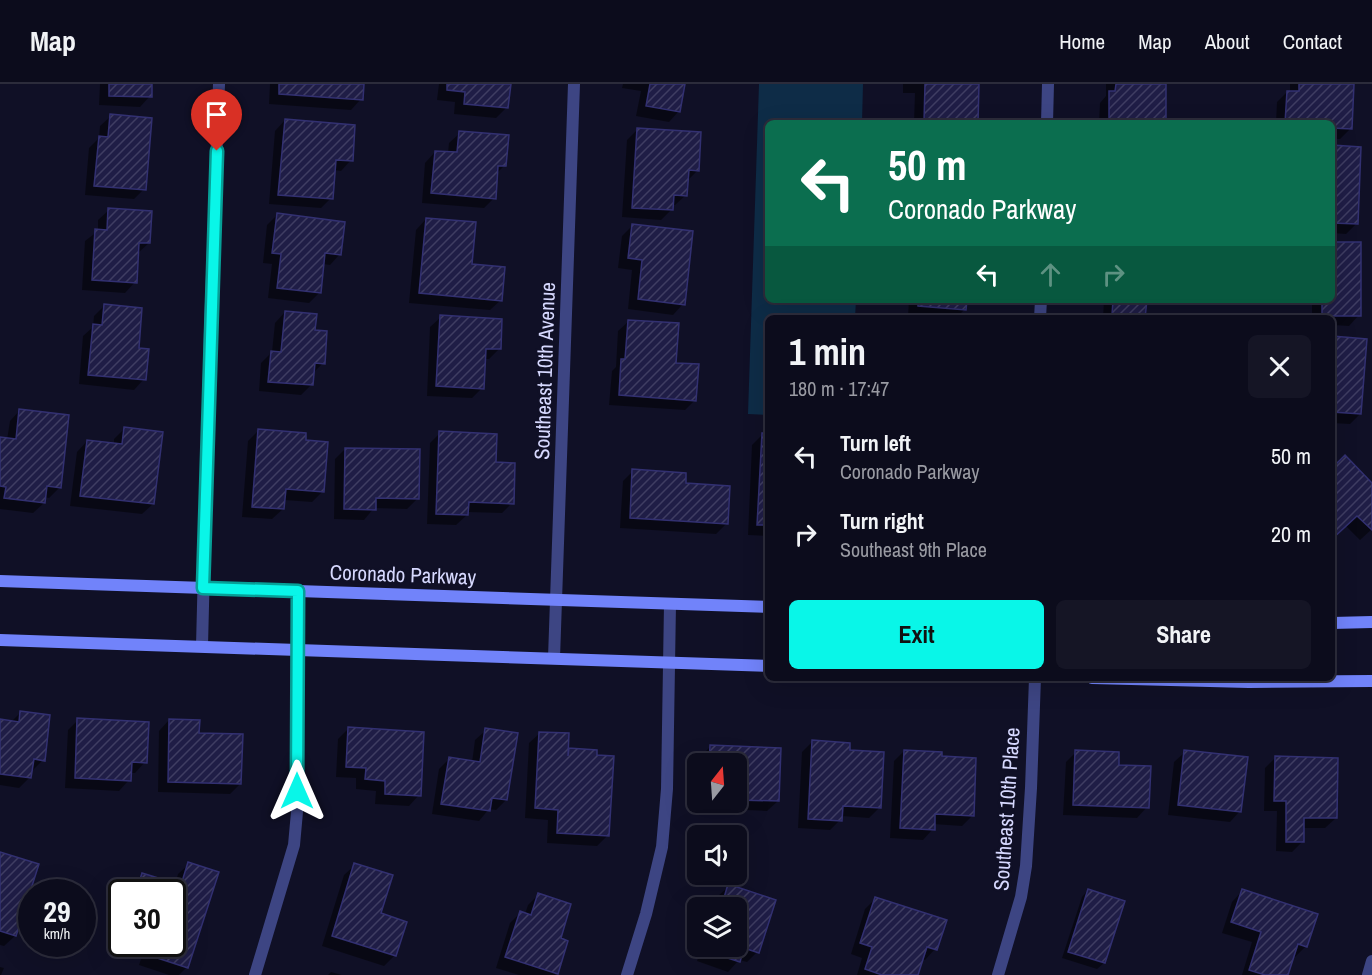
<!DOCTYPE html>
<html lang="en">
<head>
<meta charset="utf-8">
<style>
	:root { --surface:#0c0c1c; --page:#151525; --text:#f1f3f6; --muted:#9a9ba3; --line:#2c2c3b; --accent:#09f6e8 }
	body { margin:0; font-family:"Archivo Narrow",sans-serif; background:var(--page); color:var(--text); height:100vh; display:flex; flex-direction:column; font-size:22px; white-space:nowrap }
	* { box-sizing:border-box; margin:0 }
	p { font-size:20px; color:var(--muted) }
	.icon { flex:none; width:33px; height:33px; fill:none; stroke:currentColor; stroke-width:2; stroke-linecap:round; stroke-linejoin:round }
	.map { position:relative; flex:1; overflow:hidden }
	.details { position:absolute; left:765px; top:231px; width:570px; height:366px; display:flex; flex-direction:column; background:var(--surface); border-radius:9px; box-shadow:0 6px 24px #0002,0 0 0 2px var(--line) }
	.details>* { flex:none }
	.hud { position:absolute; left:765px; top:36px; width:570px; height:183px; border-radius:9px; box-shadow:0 6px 24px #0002,0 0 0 2px var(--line); background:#0b6e4f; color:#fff; overflow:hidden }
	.needle { width:39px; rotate:17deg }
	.buttons { position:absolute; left:687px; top:669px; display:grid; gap:12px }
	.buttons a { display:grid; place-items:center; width:60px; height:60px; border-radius:9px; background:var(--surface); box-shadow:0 6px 24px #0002,0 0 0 2px var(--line); font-size:30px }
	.speed { position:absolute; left:18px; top:795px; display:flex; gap:12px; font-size:30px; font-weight:700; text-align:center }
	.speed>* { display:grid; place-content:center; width:78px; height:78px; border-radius:50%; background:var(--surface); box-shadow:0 6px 24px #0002,0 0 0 2px var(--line); line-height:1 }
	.speed small { font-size:15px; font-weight:400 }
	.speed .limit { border:3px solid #111; border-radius:9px; background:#fff; color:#111 }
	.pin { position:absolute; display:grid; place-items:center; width:51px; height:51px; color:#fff; margin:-62px -26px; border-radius:50% 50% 50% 0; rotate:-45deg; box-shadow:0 0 6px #0007 }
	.pin .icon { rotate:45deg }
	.me { position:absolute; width:66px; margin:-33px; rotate:0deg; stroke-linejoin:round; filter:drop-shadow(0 0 4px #0008) }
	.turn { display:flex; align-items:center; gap:21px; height:126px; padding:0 24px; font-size:27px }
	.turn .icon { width:78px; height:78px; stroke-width:2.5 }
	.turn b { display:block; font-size:42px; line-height:51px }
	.lanes { display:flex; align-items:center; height:57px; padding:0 24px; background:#0003; justify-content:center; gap:30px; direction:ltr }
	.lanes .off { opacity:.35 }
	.round { display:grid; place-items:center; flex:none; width:63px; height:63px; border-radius:9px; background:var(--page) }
	.overview { display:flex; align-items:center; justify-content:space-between; height:102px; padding:0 24px }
	h1 { font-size:36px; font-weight:800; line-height:45px }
	.button { display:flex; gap:12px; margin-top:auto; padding:12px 24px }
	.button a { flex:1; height:69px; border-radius:9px; background:var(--accent); color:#111; font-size:24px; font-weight:800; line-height:69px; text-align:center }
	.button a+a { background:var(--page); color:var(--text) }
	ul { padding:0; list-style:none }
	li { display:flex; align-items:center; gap:18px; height:78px; padding:0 24px }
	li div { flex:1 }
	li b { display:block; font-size:22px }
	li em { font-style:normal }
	header { display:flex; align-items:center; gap:36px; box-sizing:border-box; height:84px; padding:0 30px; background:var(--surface); border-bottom:2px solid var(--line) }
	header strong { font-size:28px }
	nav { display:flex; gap:33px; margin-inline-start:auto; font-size:21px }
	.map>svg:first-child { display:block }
	.water { fill:#0e2c47 }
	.shadow { fill:#0007 }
	.building { fill:url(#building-hatch); stroke:#323071; stroke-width:1.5 }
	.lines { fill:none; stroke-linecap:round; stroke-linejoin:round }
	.street { stroke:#3d4583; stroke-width:12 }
	.secondary { stroke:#7183fa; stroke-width:12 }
	.route-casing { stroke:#06a097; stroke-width:15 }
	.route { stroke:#09f6e8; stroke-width:10 }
	.labels { text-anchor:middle; stroke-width:4.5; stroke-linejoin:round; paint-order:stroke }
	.street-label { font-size:21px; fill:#d6d8fe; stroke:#101026 }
</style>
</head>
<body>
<header>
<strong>Map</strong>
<nav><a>Home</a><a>Map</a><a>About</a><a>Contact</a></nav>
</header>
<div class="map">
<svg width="1372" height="891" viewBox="0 0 1372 891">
	<defs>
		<pattern id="building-hatch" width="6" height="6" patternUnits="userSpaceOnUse" patternTransform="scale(1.5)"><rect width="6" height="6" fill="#1f1d46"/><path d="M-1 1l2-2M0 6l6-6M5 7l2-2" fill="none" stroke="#3f3d62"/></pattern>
	</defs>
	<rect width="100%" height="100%" fill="#101026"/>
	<!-- water -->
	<path class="water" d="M759 0H863L862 39H768V216H856L855 234H768V331L748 330Z"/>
	<!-- shadow -->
	<path class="shadow" d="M100 0H151L150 12 140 23 99 21Z
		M270 0H362L361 15 351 26 269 20Z
		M439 0H509L507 23 496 34 454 30 455 18 437 16Z
		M623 0H684L679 27 669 38 636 32 641 7 622 4Z
		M903 0H978L977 39H914L915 9H903Z
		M1106 0H1165L1164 39H1099L1100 19 1106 12Z
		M1290 0H1352L1350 45 1340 55H1332V39H1276L1277 18 1287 8H1290Z
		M111 32 144 105 134 115 85 111 89 64 99 54 100 42Z
		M285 36 351 76 341 87 334 86 331 114 321 124 269 120 275 47Z
		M637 46 698 86 687 97 686 111 675 121H672V125L661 136 622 133 627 56Z
		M460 49 504 82 496 90 494 114 484 124 422 119 425 79 435 68 448 69 449 59Z
		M1332 63 1357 139 1346 150 1332 149Z
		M109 126 149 159 138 169 135 198 125 209 82 206 85 157 98 147V136Z
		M277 131 340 170 330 181 323 180 320 208 309 219 268 214 272 180 263 179 267 141Z
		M426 135 501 216 490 226 409 219 416 146Z
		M632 142 683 220 673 231 628 225 632 186 618 184 622 152Z
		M1332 159 1359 231 1349 242 1332 241V234H1312V216H1332Z
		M909 216H965V225L956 234 908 232Z
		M1104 216H1150L1145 221 1143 234H1103Z
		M104 222 144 295 134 306 79 300 83 252 93 243 94 232Z
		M285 228 314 248 323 279 312 290 311 301 301 311 259 307 261 279 272 268 275 239Z
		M441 233 499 265 489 275H484L482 304 472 314 427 312 430 243Z
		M629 237 675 280 695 316 685 326 609 321 612 287 616 283 618 247Z
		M1332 254 1360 330 1350 340 1332 339Z
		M20 326 60 403 49 414 44 413V419L33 429 0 425V355L7 356 10 337Z
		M124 345 153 420 142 430 70 422 77 368 87 357 114 360V355Z
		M259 346 304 358 322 408 312 418 284 416 283 425 272 435 242 433 248 357Z
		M440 349 512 419 502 429 467 428V431L456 441 427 440 430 359Z
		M763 350 768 351V452L748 451 752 361Z
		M345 365 417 415 407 425 374 424 364 436 334 435 335 375Z
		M1332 386 1372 402V445L1360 456 1345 441 1332 454Z
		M633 387 684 400 727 439 716 450 620 444 623 397Z
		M20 629 43 676 33 686H31L30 693 19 704 0 701V637L11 638Z
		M78 636 145 678 135 689H130L129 696 119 707 65 704 68 646Z
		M169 636 198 650 240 700 230 710 158 708 159 647Z
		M349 644 419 711 409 722 375 720 376 707 356 705V694L336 693 338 655Z
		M486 646 506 716 496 726 489 725 479 737 432 730 439 685 449 675 472 679 475 656Z
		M540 649 567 666 596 668 607 752 597 762 547 759 548 736 525 734 529 659Z
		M812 658 848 667 879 724 869 734 841 732 840 736 830 746 798 744 802 668Z
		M711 662 779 665 778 717 767 727 698 724V718H736V680H700V673Z
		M904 667 941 674 972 732 962 742 933 740V745L923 756 890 754 894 677Z
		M1076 668 1117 682 1147 723 1137 734 1063 731 1066 678Z
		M1185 668 1240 727 1230 738 1168 731 1174 678Z
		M1275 674 1336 734 1325 744H1303V757L1292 768 1276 767 1277 727H1264L1265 684Z
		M0 770 15 852 4 862 0 861Z
		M189 780 187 883 179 891H169L139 881 146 860H172V808H130L132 801 143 790 175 801 178 790Z
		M355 781 379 830 395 871 384 882 322 862 344 791Z
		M729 802 757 868 747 878 739 876 728 888 697 877 702 862H736V824H715L718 812Z
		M1088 806 1104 879 1097 885 1062 874 1082 813Z
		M1242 807 1306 862 1295 873 1293 872 1287 891H1242L1252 858 1222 849 1232 818Z
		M538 811 559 855 556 889 555 891H519L496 884 510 839 520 829 525 830 528 821Z
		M876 814 935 865 925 876 921 875 916 891H857L862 874 851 870 865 825Z
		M0 883 4 884 1 891H0Z
		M331 888 342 891H328Z"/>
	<!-- building -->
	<path class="building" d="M109 0H152V13L109 12Z
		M279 0H364L363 16 279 10Z
		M447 0H511L508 24 464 20 465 8 447 6Z
		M650 0H685L680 28 646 22Z
		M925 0H979L978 39 924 38Z
		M1116 0H1166V39H1109V7H1115Z
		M1299 0H1354L1352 45 1332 44V39H1285L1287 7H1299Z
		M110 30 152 34 146 106 94 102 99 52 108 53Z
		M285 35 355 41 353 77 336 76 333 115 278 111Z
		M637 44 701 48 699 87 689 86 687 112 674 111 673 126 632 124Z
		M459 47 509 51 506 82H498L496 115 431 109 435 67 457 68Z
		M1332 61 1361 63 1358 140 1332 139Z
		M108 124 152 127 150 159H139L137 199 92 196 95 145 107 146Z
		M277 129 345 138 341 171 325 169 321 209 277 204 281 170 272 169Z
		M426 134 476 138 472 180 505 183 502 217 419 209Z
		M632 140 693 147 685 221 638 215 642 176 628 174Z
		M1332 158H1361V232H1322V216H1332Z
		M918 216H967L966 226 918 222Z
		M1113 216H1147L1145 234 1112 231Z
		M104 220 142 224 139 264 149 265 146 296 88 291 93 240 102 241Z
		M285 227 317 230 315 246 327 247 325 280 315 279 313 301 268 298 271 267 281 268Z
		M440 231 502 235 501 265H486L484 305 436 302Z
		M628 236 679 239 676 279 699 280 696 317 619 311 621 275H625Z
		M1332 252 1367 255 1361 330 1332 328Z
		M19 325 69 331 61 404 47 402 45 419 4 414 6 403 0 402V353L16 355Z
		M124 343 163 348 154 420 80 412 87 356 122 360Z
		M258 345 306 349V356L328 358 324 408 286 405 284 425 252 423Z
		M439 347 497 350 496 378 515 379 514 420 469 418 468 431 436 430Z
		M762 349H768V441H757Z
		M345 364 420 365 419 415 376 414V426L344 425Z
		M1345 371 1372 399V446L1357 432 1332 455V384Z
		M632 385 686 389V399L730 402 728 440 630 434Z
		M20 627 50 631 45 677 34 675 31 694 0 690V635L19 638Z
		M77 634 149 638 147 679 132 678 131 697 75 694Z
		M169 635 200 636 199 649 243 650 241 700 168 698Z
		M348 643 424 648 421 712 385 710V697L365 695 366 684 346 683Z
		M485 644 518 649 507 716 492 714 490 727 441 720 449 673 480 678Z
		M539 648 569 649 568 672 569 664 597 666V671L614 672 609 752 557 749 558 726 535 724Z
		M812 656 850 659V666L884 668 881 724 843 722 842 737 808 735Z
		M710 661 781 664 779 717 736 716V680H709Z
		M904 666 942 668V672L976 674 974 732 935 730V746L900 744Z
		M1075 666 1119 668V681L1151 682 1149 724 1073 721Z
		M1184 666 1248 673 1241 728 1178 721Z
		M1275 672 1338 674 1337 734H1304V758H1286V717H1274Z
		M0 768 39 780 16 852 0 847Z
		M188 778 219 788 188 884 148 871 152 860H172V808H136L142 789 181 801Z
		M354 779 393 791 381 829 407 838 396 872 332 852Z
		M728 800 776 816 759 869 744 864 740 878 706 867 708 862H736V824H721Z
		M1088 805 1125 817 1105 879 1068 868Z
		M1242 805 1318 830 1307 863 1298 860 1288 891H1265L1249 886 1261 848 1231 838Z
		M538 809 571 820 561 854 568 857 558 890 505 873 520 827 531 831Z
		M875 813 947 836 937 866 927 863 918 891H882L865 885 872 863 860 859Z"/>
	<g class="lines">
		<!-- street -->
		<path class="street" d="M1047 39 1048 0
			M1040 234 1041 216
			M202 562 210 245 219 0
			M554 574 574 0
			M255 891 294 761 297 728 298 507
			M627 891 646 830 662 763 667 705 670 520
			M998 891 1021 813 1026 782 1031 704 1035 594
			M1368 891 1372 877"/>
		<!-- secondary -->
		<path class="secondary" d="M0 497 768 523
			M1332 539 1372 538
			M0 556 768 582
			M1092 594 1249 598 1372 597"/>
	</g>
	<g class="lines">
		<!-- route casing -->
		<g class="route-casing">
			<path id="route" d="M217 67 203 504 298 507 297 707"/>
		</g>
		<!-- route -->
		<use href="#route" class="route"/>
	</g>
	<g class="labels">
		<!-- street labels -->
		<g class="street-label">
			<text transform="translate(545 287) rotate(-88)" y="7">Southeast 10th Avenue</text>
			<text transform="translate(403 491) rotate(2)" y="7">Coronado Parkway</text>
			<text transform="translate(1007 725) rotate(-86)" y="7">Southeast 10th Place</text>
		</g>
	</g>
</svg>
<div class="buttons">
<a><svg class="needle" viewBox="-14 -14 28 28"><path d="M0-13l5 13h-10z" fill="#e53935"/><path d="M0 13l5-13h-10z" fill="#9a9ba3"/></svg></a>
<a><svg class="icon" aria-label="sound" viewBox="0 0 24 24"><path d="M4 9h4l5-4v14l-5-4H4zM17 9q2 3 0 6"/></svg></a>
<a><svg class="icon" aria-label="layers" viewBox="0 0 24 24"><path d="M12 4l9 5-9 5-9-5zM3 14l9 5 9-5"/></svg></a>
</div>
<div class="speed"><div>29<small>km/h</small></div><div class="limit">30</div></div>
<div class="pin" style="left:217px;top:67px;background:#d93025"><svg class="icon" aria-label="arrive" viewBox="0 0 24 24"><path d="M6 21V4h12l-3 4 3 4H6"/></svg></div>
<svg class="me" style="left:297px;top:707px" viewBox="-20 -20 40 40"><path d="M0-17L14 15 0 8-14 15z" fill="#09f6e8" stroke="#fff" stroke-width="4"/></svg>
<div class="hud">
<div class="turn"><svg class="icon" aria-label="left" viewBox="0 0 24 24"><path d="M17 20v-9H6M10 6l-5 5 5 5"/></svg><div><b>50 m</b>Coronado Parkway</div></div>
<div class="lanes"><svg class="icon" aria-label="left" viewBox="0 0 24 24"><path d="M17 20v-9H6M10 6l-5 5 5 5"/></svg><svg class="icon off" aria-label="ahead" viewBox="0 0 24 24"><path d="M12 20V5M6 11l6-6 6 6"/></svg><svg class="icon off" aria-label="right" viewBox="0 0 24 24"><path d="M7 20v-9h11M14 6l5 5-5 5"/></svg></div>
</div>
<section class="details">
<div class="overview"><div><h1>1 min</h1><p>180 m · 17:47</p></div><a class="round"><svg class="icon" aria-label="close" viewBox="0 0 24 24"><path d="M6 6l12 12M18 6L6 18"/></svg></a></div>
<ul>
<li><svg class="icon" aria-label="left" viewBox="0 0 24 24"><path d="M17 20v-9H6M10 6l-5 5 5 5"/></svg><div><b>Turn left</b><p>Coronado Parkway</p></div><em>50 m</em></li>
<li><svg class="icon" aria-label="right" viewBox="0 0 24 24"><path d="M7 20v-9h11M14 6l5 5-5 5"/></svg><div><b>Turn right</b><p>Southeast 9th Place</p></div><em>20 m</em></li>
</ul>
<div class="button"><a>Exit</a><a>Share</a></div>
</section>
</div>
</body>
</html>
